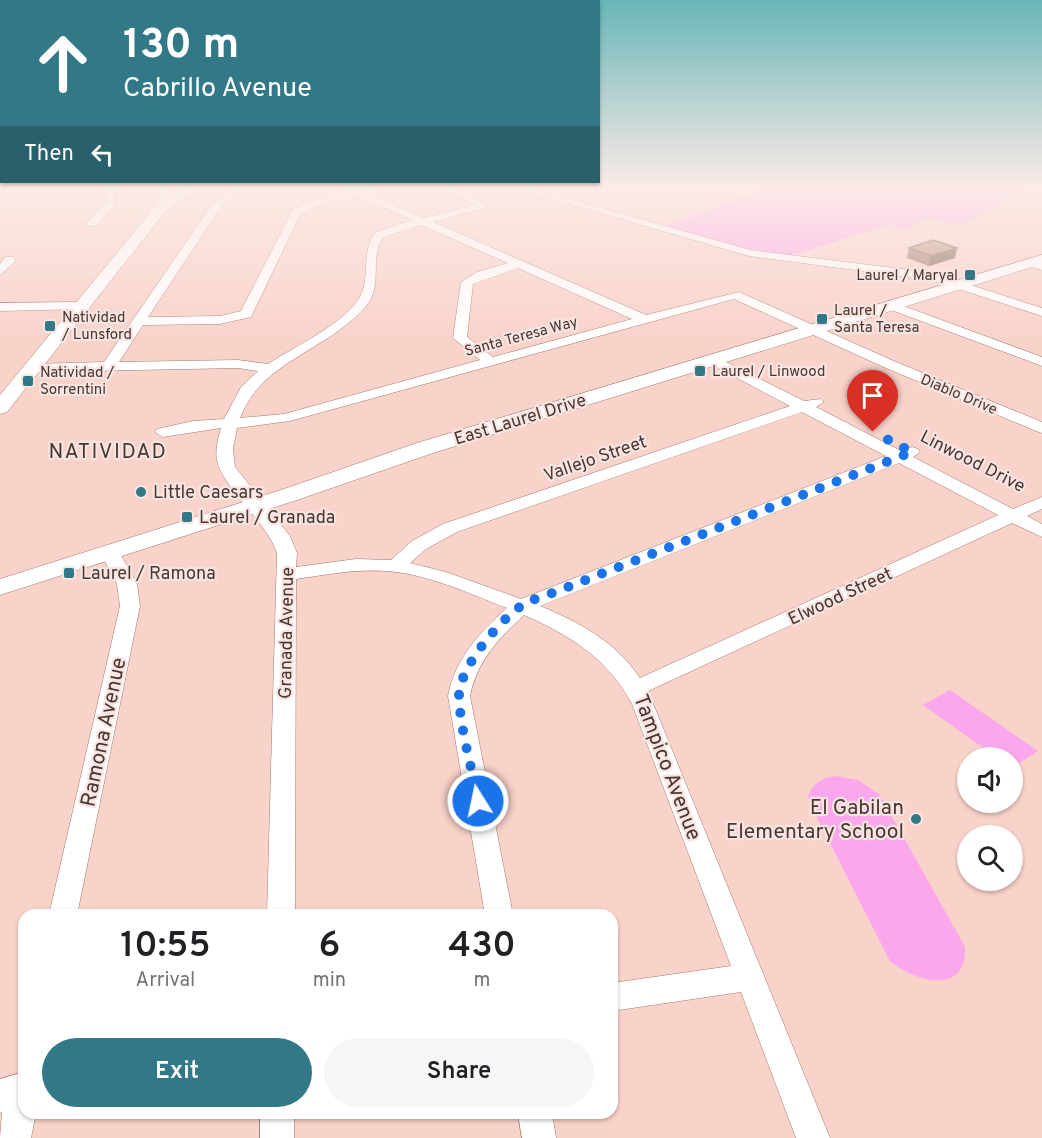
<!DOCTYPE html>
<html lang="en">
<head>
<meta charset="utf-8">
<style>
	:root { --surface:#fff; --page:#f6f6f6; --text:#202124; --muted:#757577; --accent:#337886 }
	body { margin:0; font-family:Overpass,sans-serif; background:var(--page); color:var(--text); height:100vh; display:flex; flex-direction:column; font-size:22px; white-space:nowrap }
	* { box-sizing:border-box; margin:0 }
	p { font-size:20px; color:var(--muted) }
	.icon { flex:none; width:33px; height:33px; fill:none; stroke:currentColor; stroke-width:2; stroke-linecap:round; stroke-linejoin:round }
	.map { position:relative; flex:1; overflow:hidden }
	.details { position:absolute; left:18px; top:909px; width:600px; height:210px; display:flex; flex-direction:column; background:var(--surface); border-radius:18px; box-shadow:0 2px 4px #0004 }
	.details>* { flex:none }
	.top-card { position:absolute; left:0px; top:0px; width:600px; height:183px; box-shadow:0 2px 4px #0004; background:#337886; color:#fff; overflow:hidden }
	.fabs { position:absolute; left:957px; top:747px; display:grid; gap:12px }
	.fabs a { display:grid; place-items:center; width:66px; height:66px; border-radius:50%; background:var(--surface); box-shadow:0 2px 4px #0004; font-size:30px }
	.pin { position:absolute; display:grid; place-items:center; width:51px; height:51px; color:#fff; margin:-62px -26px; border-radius:50% 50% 50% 0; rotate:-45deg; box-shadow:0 0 6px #0007 }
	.pin .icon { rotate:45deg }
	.me { position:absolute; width:66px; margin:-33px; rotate:350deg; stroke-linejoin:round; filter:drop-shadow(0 0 4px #0008) }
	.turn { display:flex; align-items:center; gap:21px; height:126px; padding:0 24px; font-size:27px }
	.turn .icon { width:78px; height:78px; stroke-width:2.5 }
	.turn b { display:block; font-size:42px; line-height:51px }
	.then { display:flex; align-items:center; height:57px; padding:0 24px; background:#0003; gap:12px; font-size:22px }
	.eta { display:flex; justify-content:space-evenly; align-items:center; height:102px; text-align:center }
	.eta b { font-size:36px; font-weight:600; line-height:42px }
	.action { display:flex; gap:12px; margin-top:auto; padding:12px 24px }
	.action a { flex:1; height:69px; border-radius:36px; background:var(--accent); color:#fff; font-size:24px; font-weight:600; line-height:69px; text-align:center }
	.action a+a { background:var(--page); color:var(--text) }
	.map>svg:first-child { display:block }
	.green { fill:#faa7ed }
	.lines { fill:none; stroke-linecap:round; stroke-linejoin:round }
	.minor-casing { stroke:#a4796f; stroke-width:1 }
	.major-casing { stroke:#a4796f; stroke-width:1 }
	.minor { fill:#fff; fill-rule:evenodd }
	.major { fill:#fff; fill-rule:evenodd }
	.wall { fill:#a07f6c }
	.shaded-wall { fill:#826858 }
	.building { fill:#ba947d; stroke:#826858; stroke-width:1.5 }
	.route { stroke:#1a73e8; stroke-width:10; stroke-dasharray:0 18 }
	.poi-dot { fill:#337886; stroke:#f8e4e0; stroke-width:2 }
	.labels { text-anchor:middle; stroke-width:4.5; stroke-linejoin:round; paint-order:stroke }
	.far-poi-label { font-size:15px; fill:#4a3732; stroke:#f8e4e0; text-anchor:start }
	.far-street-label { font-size:15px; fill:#4a3732; stroke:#f8e4e0 }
	.street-label { font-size:18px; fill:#4a3732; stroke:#f8e4e0 }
	.poi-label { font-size:18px; fill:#4a3732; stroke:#f8e4e0; text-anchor:start }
	.quarter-label { font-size:21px; letter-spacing:1.5px; fill:#4a3732; stroke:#f8e4e0 }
	.near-street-label { font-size:21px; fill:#4a3732; stroke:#f8e4e0 }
	.near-poi-label { font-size:21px; fill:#4a3732; stroke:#f8e4e0; text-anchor:end }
</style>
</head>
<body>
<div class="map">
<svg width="1042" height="1138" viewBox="0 0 1042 1138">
	<rect width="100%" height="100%" fill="#f9d2c9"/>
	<!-- green -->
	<path class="green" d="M774 185H1037L959 225 928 218 905 229 890 224 790 256 739 247 665 226Z
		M950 690 1038 751 1013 767 1012 758 996 757 923 705Z
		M835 776 858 780 880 795 965 947C967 996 915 982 890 961L812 808 808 796C814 783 820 779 835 776Z"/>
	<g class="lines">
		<!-- minor casing -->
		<g class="minor-casing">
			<path id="minor" d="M104 185H137L115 190V204L96 226H88V222L107 202Z
				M235 185H245L221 207 148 317 220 316 241 311 293 209 316 200 350 192 337 185H350L360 190 382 185H401L369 194 423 218 475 205 434 185H447L490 206 433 222 646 315 739 292 896 362 1042 422V433L1036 431 886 368 734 299 290 421 237 428 233 449 235 467 290 536 297 553 296 567 356 559 391 560 412 541 443 524 790 406 709 363V357L714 356 804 401 821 399 824 402 816 407 901 451 912 447 918 449 920 452 913 457 1013 509 1042 497V509L1027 516 1042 524V537L1012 523 648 691 830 1138H796L741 992 612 1011V983L731 966 632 704C608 659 570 635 524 615 499 638 477 661 470 696L513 915H485L448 696C455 659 479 633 507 608 468 593 426 573 384 571 354 569 325 575 296 579L295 915H267L277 553C267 522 220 484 217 460 215 450 218 438 221 428L163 437 155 432 157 429 193 421 224 419 241 387 258 371 238 368 33 372 26 368 33 364 104 362 213 203ZM358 196 412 220 376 232C362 250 369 269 363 290 354 320 293 347 268 364L238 360 119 362 143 325 220 324 251 317 301 213 322 204ZM421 225 508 263 477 272 461 282 453 338 480 360 284 414 240 418C262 360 328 351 366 306 384 286 368 257 384 237ZM518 268 632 319 493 357 467 337 473 284ZM802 412 886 456 521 599 446 572 410 563 426 549 457 532ZM899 463 998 515 640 678C616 642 579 622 540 606Z
				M504 185H520L750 250 933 273 1042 308V316L931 280 749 256Z
				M5 257H13L16 261 0 275V264Z
				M1028 260 1042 263V270L1024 265V261Z
				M890 301 1042 357V366L886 308V302Z
				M82 302 86 303V309L0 311V303Z
				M110 546 117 548 137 584 140 606 77 915H49L120 606 117 584 100 552Z
				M24 1072V1113H36L31 1138H0L2 1112 0 1113V1079Z
				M260 1113H294V1138H260Z
				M518 1113H552L556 1138H522Z"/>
		</g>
		<!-- major casing -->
		<g class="major-casing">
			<path id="major" d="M156 185H168L171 196 188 185H203L165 212 7 412 0 414V395L154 208 159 199Z
				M1042 255V264L433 453 297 500 0 595V579L281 490 417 443Z"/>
		</g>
		<!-- minor -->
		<use href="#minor" class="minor"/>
		<!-- major -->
		<use href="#major" class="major"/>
	</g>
	<!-- wall -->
	<path class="wall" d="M909 248 955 258 929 266 907 258Z"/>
	<!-- shaded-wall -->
	<path class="shaded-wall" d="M957 248 955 258 929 266 931 256Z"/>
	<!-- building -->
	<path class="building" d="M933 240 957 248 931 256 909 248Z"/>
	<!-- sky -->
	<linearGradient id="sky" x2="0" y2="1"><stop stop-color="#68b6b8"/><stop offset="0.54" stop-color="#fcebe7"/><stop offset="1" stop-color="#fcebe7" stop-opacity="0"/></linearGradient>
	<rect width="1042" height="345" fill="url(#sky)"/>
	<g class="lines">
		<!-- route -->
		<path class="route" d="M478 801C472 768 460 729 459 696 459 668 499 621 521 606 532 599 548 595 560 590L912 452 873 432"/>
	</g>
	<!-- markers -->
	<g class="poi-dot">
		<rect x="964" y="269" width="12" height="12" rx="3"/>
		<rect x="816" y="313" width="12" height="12" rx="3"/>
		<rect x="44" y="320" width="12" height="12" rx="3"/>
		<rect x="694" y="365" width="12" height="12" rx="3"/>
		<rect x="22" y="375" width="12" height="12" rx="3"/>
		<circle cx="141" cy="492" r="6"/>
		<rect x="181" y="511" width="12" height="12" rx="3"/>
		<rect x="63" y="567" width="12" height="12" rx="3"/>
		<circle cx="916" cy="819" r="6"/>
	</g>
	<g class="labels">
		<!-- far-poi labels -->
		<g class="far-poi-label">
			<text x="958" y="280" text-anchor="end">Laurel / Maryal</text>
			<text x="834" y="315">Laurel /<tspan x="834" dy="17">Santa Teresa</tspan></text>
			<text x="62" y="322">Natividad<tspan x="62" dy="17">/ Lunsford</tspan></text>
			<text x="712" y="376">Laurel / Linwood</text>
			<text x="40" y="377">Natividad /<tspan x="40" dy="17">Sorrentini</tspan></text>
		</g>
		<!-- far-street labels -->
		<g class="far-street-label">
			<text transform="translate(521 336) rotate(-15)" y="5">Santa Teresa Way</text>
			<text transform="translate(959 394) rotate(23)" y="5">Diablo Drive</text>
		</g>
		<!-- street labels -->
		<g class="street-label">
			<text transform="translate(520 419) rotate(-17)" y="6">East Laurel Drive</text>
			<text transform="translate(595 458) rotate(-19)" y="6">Vallejo Street</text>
			<text transform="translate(973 461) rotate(27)" y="6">Linwood Drive</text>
			<text transform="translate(840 596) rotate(-25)" y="6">Elwood Street</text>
			<text transform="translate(286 633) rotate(-89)" y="6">Granada Avenue</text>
		</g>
		<!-- poi labels -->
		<g class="poi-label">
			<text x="153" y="498">Little Caesars</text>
			<text x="199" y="523">Laurel / Granada</text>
			<text x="81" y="579">Laurel / Ramona</text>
		</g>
		<!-- quarter labels -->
		<g class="quarter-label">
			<text x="108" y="458">NATIVIDAD</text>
		</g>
		<!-- near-street labels -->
		<g class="near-street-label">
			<text transform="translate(103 732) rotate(-78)" y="7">Ramona Avenue</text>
			<text transform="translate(668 767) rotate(69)" y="7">Tampico Avenue</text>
		</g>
		<!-- near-poi labels -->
		<g class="near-poi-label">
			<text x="904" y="814">El Gabilan<tspan x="904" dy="24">Elementary School</tspan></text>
		</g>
	</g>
</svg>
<div class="fabs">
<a><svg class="icon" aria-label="sound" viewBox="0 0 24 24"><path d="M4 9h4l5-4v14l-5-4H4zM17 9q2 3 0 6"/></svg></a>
<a><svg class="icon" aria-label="search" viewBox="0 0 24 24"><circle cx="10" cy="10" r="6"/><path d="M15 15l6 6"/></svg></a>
</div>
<div class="pin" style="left:873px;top:432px;background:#d93025"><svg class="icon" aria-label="arrive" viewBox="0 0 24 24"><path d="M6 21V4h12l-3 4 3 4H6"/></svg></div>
<svg class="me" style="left:478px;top:801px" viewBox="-20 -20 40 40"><circle r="17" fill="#1a73e8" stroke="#fff" stroke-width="3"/><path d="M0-11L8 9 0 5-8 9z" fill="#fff"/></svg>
<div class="top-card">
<div class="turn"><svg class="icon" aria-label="ahead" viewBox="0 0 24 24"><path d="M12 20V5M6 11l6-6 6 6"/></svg><div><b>130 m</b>Cabrillo Avenue</div></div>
<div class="then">Then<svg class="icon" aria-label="left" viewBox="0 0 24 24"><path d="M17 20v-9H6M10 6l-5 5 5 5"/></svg></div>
</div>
<section class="details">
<div class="eta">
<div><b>10:55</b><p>Arrival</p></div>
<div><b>6</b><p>min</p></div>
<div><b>430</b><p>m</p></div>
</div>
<div class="action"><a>Exit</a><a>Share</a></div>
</section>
</div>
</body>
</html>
